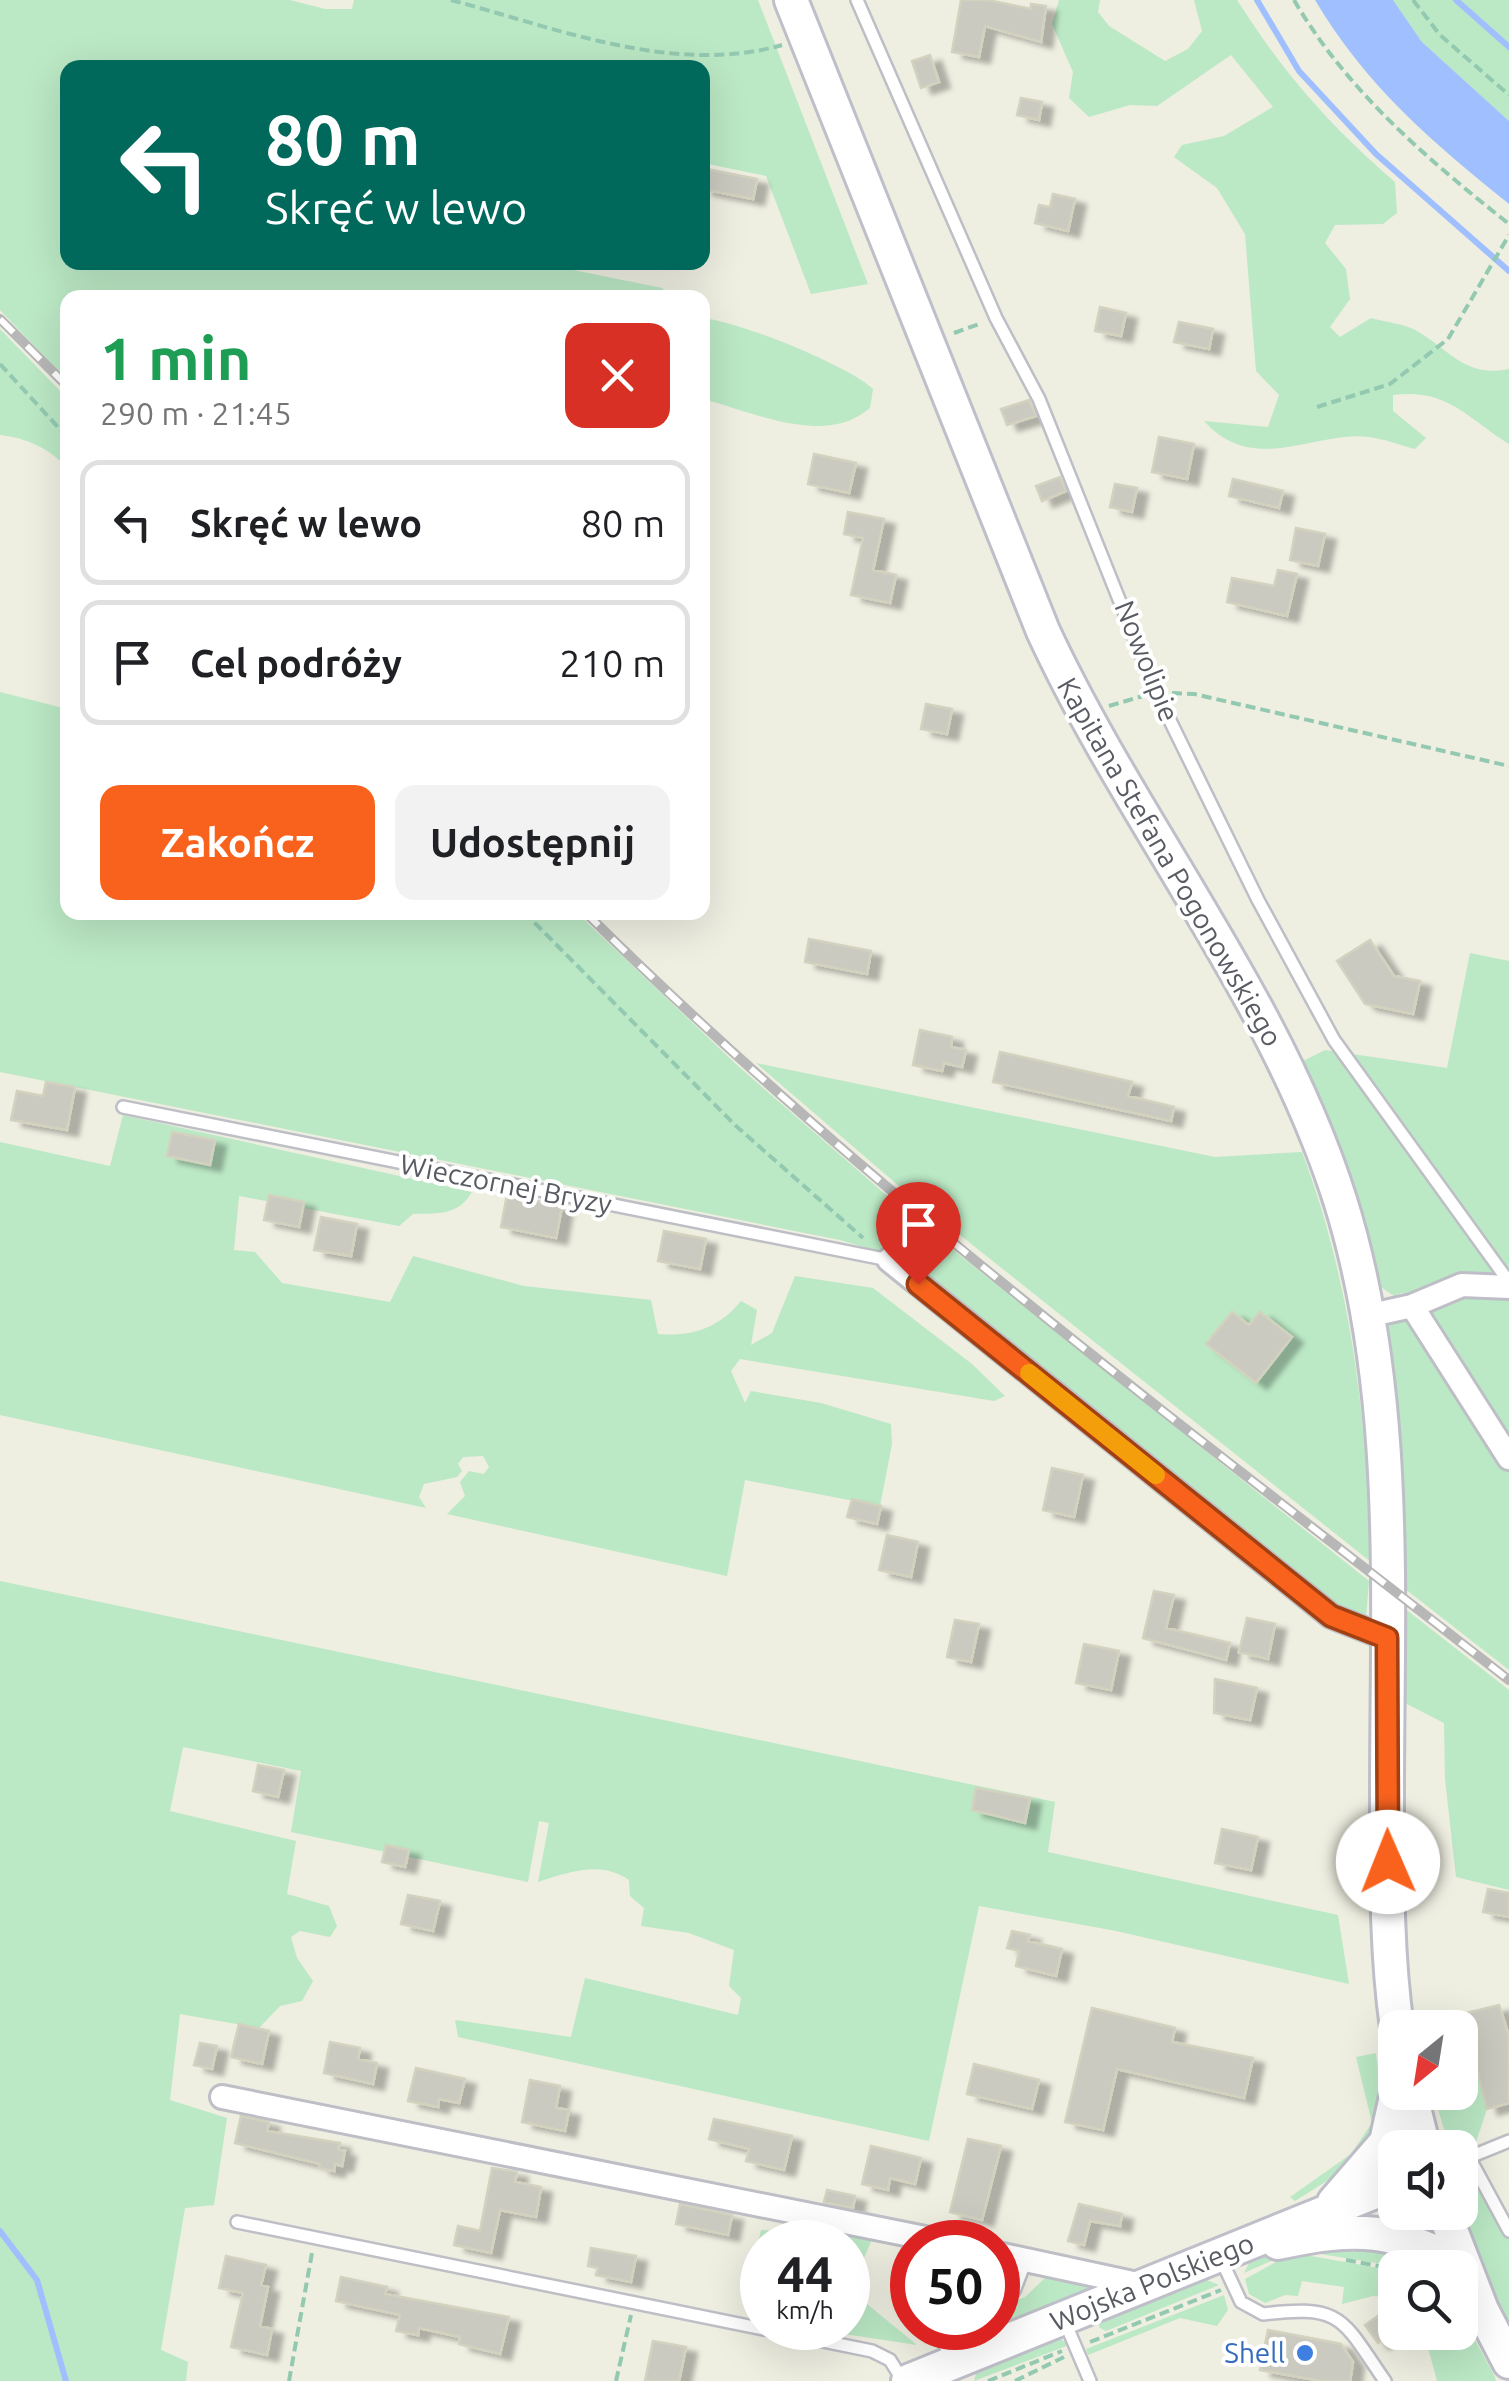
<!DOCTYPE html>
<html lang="pl">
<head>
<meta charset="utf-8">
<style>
	:root { --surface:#fff; --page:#f2f2f2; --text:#202124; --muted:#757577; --line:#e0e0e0; --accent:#f8621d }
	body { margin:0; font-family:Ubuntu,sans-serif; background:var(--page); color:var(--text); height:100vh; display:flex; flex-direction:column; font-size:38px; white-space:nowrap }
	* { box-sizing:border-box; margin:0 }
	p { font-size:32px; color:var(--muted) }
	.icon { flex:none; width:55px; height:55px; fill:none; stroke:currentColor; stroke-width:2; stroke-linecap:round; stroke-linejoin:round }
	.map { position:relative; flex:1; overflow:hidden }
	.details { position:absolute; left:60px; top:290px; width:650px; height:630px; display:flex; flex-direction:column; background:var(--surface); border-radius:20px; box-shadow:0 10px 40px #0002 }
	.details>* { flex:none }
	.top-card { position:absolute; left:60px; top:60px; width:650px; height:210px; border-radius:20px; box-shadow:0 10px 40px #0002; background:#00695c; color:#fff; overflow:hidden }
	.needle { width:65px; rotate:210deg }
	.buttons { position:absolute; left:1378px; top:2010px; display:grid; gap:20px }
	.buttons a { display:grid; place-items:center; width:100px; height:100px; border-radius:20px; background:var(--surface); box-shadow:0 10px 40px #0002; font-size:50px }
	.speed { position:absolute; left:740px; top:2220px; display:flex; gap:20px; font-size:50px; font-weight:700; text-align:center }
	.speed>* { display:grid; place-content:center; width:130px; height:130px; border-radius:50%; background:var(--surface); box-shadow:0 10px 40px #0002; line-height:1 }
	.speed small { font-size:25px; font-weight:400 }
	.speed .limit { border:15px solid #d22; background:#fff; color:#111 }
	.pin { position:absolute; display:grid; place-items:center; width:85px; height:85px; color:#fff; margin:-102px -42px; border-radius:50% 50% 50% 0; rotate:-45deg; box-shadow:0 0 10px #0007 }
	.pin .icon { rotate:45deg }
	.me { position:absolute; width:110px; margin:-55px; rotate:359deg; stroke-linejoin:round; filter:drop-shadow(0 0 8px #0008) }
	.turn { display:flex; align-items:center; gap:35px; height:210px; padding:0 40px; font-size:45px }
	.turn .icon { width:130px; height:130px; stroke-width:2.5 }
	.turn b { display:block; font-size:70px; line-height:85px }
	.round { display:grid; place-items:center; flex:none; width:105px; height:105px; border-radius:20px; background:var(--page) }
	.head { display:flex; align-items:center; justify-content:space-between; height:170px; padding:0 40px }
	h1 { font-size:60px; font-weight:700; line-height:75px; color:#1e9e55 }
	.primary-button { display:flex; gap:20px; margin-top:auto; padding:20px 40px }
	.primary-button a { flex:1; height:115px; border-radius:20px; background:var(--accent); color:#fff; font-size:40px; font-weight:700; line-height:115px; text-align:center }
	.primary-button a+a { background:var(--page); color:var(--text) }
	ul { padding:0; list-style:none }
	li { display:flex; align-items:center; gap:30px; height:125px; margin:0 20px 15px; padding:0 20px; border:5px solid var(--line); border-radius:20px }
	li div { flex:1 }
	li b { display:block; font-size:38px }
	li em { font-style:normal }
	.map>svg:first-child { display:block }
	.green { fill:#bbe8c5 }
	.water { fill:#a0bfff }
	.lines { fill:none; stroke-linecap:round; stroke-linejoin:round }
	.stream { stroke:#a0bfff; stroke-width:6 }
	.building { fill:#cbcac0; stroke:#d3d2bf; stroke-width:2.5; filter:url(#shadow) }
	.lane-casing { stroke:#bebfc6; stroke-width:16 }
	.street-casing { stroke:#bebfc6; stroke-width:28 }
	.secondary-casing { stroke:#bebfc8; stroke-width:38 }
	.path { stroke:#93c9b0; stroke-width:4; stroke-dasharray:10 5; stroke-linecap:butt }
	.lane { stroke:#fff; stroke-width:11 }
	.street { stroke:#fff; stroke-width:22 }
	.secondary { stroke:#fff; stroke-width:32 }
	.rail-casing { stroke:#b7b7b8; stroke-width:10 }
	.rail { stroke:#fff; stroke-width:6; stroke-dasharray:19; stroke-linecap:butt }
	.route-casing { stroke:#a14013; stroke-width:25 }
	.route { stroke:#f8621d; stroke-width:18 }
	.slow { stroke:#f59e0b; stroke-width:18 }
	.shop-dot { fill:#3f7fe0; stroke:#fff; stroke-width:4 }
	.labels { text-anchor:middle; stroke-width:8; stroke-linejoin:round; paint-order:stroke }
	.street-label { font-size:28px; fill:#595b63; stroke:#fff }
	.shop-label { font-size:28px; fill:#366cbe; stroke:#fff; text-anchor:end }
</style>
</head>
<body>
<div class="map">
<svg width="1509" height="2381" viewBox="0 0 1509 2381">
	<defs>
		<filter id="shadow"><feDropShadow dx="11" dy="6" stdDeviation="2.5" flood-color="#0004"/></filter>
	</defs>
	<rect width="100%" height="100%" fill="#eeeee1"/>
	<!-- green -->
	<path class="green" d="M0 0H290L325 9H352L354 0H758L868 284 811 294 766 176 703 163 702 68H68V262H534L662 288 671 297 68 298 67 380 0 310Z
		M1059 0H1100L1098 12 1109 26 1165 61 1188 49 1202 31 1194 0H1237C1285 75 1328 124 1395 182L1397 213 1383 224 1335 225 1325 243 1346 269 1350 299 1330 327 1340 337 1371 318C1385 322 1405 324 1417 331 1450 350 1465 378 1509 369V444C1467 418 1448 388 1393 395V411L1426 438 1415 449C1400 445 1384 439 1369 437 1316 430 1254 477 1204 421L1268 427 1279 395 1256 371 1245 234 1217 188 1174 157 1182 145 1224 136 1273 107 1231 55 1157 106 1130 105 1089 117 1069 98 1073 72 1052 24Z
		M1393 0H1509V121L1422 42Z
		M702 318C738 321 847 365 873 389L870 408C825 447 753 412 703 399Z
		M0 329 67 398V468C49 448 27 438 0 435Z
		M0 692 67 709 68 912 577 913 738 1066 908 1214 1369 1581 1366 1617 1350 1616 894 1256 840 1240 0 1072Z
		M1470 953 1509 961V1670L1404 1588 1399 1424 1387 1324 1413 1297 1402 1293 1394 1296 1381 1287 1351 1180 1303 1061 1325 1050 1447 1068Z
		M756 1063 1215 1157 1302 1152C1352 1285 1367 1421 1371 1562L906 1192Z
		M123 1115 472 1192C458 1216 438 1213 413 1214L399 1226 239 1196 234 1250 255 1252 282 1283 390 1302 413 1256 524 1286 651 1300 658 1334C692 1337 719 1328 741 1301L757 1310 751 1345 772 1333 795 1276 873 1288 972 1364 1005 1396 994 1401 740 1359 731 1371 745 1403 751 1391 821 1403 891 1424 892 1444 880 1506 745 1480 727 1576 447 1514 465 1496 460 1482 469 1471 484 1474 489 1467 483 1456 463 1457 458 1464 462 1471 457 1477 424 1484 419 1497 426 1508 0 1415V1142L110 1166Z
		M0 1581 1055 1802 1048 1852 1338 1915 1349 1984 1116 1931 979 1906 929 2141 458 2037 455 2020 571 2037 585 1978 738 2015 741 1998 729 1986 734 1950 689 1933 641 1926 644 1908 630 1896 629 1880C601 1860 568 1872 538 1882L549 1823 539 1821 528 1882 291 1832 301 1771 183 1747 170 1811 296 1841 287 1894 329 1906 337 1926 330 1937 300 1931 291 1937 297 1958 313 1981 302 2001 280 2006 259 2028 180 2014 170 2100 227 2118 214 2205 185 2208 161 2350 188 2362 186 2381H0Z
		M1404 1608 1509 1690V1890L1456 1877 1445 1779 1444 1723 1405 1703Z
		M1470 2041 1487 2109 1475 2145 1460 2149 1447 2139 1433 2093 1460 2092V2042Z
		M1376 2053 1383 2114 1360 2160 1295 2201 1290 2197 1351 2154 1372 2123 1356 2057Z
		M1467 2174 1509 2239V2328C1487 2281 1460 2227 1460 2175Z
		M761 2230 873 2237 850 2290 917 2345 804 2328H848V2242H762V2296L748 2287Z
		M1394 2243 1437 2267H1401L1296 2250 1244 2273 1250 2261 1280 2250Z
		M1300 2254 1395 2271V2298L1373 2296 1342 2304 1344 2287 1302 2281 1298 2296 1285 2295 1265 2303 1249 2294 1245 2279 1287 2256Z
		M1049 2274 1084 2281 1089 2289 963 2344 954 2338V2328H998V2307L1025 2297Z
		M1199 2277 1219 2285 1106 2331 1100 2328 1095 2316Z
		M1224 2295 1228 2310 1217 2326 1180 2318 1088 2355 1086 2349Z
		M1460 2312 1495 2377 1496 2381H1437L1424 2333 1460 2332Z
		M1058 2337 1069 2345 974 2381 978 2366Z"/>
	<!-- water -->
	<path class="water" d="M1315 0H1393L1422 42 1509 121V204C1431 141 1367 87 1315 0Z"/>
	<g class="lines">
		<!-- stream -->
		<path class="stream" d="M1257 0 1299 71 1376 154 1509 271
			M1456 0 1509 47
			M0 2231 37 2280 66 2381"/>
	</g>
	<!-- building -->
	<path class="building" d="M961 0H988L1031 9V4L1046 6 1041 42 985 26 979 57 952 52Z
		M930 55 939 82 921 88 912 61Z
		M1021 98 1042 102 1039 120 1017 115Z
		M702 168 757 179 753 199 702 189Z
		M1053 194 1075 199 1068 231 1035 223 1039 205 1050 207Z
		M1100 307 1126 313 1121 336 1095 331Z
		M1179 322 1213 329 1209 349 1174 342Z
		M1029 400 1036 416 1007 425 1001 409Z
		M1159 437 1194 444 1187 479 1152 472Z
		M814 454 856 463 849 493 808 484Z
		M1060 477 1066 491 1042 501 1036 486Z
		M1233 479 1283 491 1279 508 1229 496Z
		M1115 484 1137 488 1132 512 1110 507Z
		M848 512 884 519 873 570 896 575 890 603 851 595 863 538 844 534Z
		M1296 528 1325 534 1318 566 1290 560Z
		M1278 570 1297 574 1287 616 1227 602 1232 578 1274 586Z
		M926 704 952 709 947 734 921 729Z
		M809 939 871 951 867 974 805 962Z
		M1370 940 1394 976 1420 981 1413 1014 1365 1004 1337 961Z
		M920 1030 952 1037 951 1047 966 1050 962 1067 944 1063 942 1071 913 1065Z
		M1000 1052 1132 1082 1128 1096 1174 1107 1171 1121 993 1082Z
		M46 1082 75 1087 67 1130 11 1120 17 1091 43 1096Z
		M172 1132 215 1140 210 1165 167 1156Z
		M269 1195 304 1202 299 1227 264 1220Z
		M507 1195 562 1206 556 1238 501 1227Z
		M321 1217 357 1224 351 1256 314 1250Z
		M664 1231 706 1239 700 1269 658 1261Z
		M1232 1312 1249 1325 1260 1312 1292 1337 1256 1383 1206 1344Z
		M1052 1468 1083 1475 1074 1517 1043 1510Z
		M852 1499 881 1506 877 1524 847 1517Z
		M887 1535 918 1542 911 1577 879 1570Z
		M1154 1591 1174 1595 1166 1628 1230 1643 1226 1660 1143 1638Z
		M1247 1618 1275 1624 1268 1659 1239 1652Z
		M955 1620 979 1624 971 1662 947 1657Z
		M1084 1644 1119 1651 1111 1690 1076 1683Z
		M1215 1679 1257 1688 1250 1720 1214 1713Z
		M258 1765 284 1770 278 1797 253 1791Z
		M976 1788 1030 1798 1025 1823 972 1810Z
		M1222 1829 1258 1837 1251 1870 1215 1863Z
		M386 1845 409 1850 405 1867 382 1862Z
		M1488 1889 1509 1893V1917L1483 1912Z
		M408 1895 440 1901 433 1931 401 1924Z
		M1012 1931 1030 1935 1028 1941 1062 1949 1056 1976 1016 1966 1019 1951 1007 1948Z
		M1499 2005 1509 2036V2103L1487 2109 1463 2014Z
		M1092 2008 1175 2028 1172 2042 1253 2058 1244 2098 1117 2069 1103 2130 1065 2122Z
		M239 2024 269 2031 262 2064 231 2057Z
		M330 2042 360 2048 358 2059 377 2063 373 2084 324 2073Z
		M200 2043 217 2046 212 2069 194 2065Z
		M974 2064 1039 2080 1032 2109 967 2094Z
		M416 2068 465 2079 459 2103 439 2099 438 2107 408 2101Z
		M530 2080 560 2086 556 2108 569 2110 565 2131 522 2122Z
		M241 2116 269 2122 267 2131 340 2143 338 2149 345 2151 342 2166 335 2164 334 2171 319 2168 320 2164 235 2143Z
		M714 2119 792 2136 784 2170 746 2161 749 2149 709 2139Z
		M968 2139 1001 2146 982 2220 950 2212Z
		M871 2146 921 2158 915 2184 890 2178 888 2190 862 2184Z
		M492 2168 517 2172 515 2182 541 2187 536 2217 500 2210 491 2253 454 2245 458 2226 480 2231Z
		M827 2190 855 2196 853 2208 824 2202Z
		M680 2204 732 2215 728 2235 676 2224Z
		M1079 2204 1122 2214 1120 2226 1090 2221 1084 2245 1068 2241Z
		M591 2248 636 2256 631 2282 596 2275 598 2268 588 2266Z
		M226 2256 266 2265 261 2285 268 2287 260 2326 272 2329 267 2355 231 2347 243 2293 219 2288Z
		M341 2277 387 2287 385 2294 509 2317 500 2354 459 2344 460 2337 419 2328 418 2335 396 2331 400 2315 336 2301Z
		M1395 2304V2331L1378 2343 1365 2325Z
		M1268 2330 1341 2344 1353 2362 1350 2381H1321L1260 2370Z
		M653 2341 686 2347 679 2381H645Z"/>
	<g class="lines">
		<!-- lane casing -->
		<g class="lane-casing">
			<path id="lane" d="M857 0 996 318 1039 399 1156 692 1258 900 1334 1040 1509 1282
				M123 1107 889 1260
				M1469 2157 1509 2231
				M1460 2161 1509 2141
				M237 2222 872 2351 890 2360 903 2381
				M1220 2257 1241 2302 1263 2314C1343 2304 1342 2319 1385 2381
				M912 2279 901 2284 912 2306
				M998 2297 1014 2291 1026 2260
				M1065 2322 1090 2381
				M930 2328 939 2333 952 2360"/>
		</g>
		<!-- street casing -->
		<g class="street-casing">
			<path id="street" d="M889 1260 1331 1616 1387 1638
				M1412 1306 1509 1458
				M1367 1316 1412 1306 1462 1285 1509 1287
				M222 2097 945 2242
				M998 2254 1142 2285"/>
		</g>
		<!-- secondary casing -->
		<g class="secondary-casing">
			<path id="secondary" d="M791 0 1043 631C1133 825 1275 995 1340 1200 1400 1390 1387 1597 1387 1793 1387 1872 1386 1950 1397 2028
				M1410 2092 1424 2148
				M1334 2202 1386 2142 1397 2092
				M1444 2212 1482 2310 1509 2362
				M1278 2243C1355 2226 1397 2227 1464 2268
				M908 2381 1395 2184"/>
		</g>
		<!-- path -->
		<path class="path" d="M451 0C556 28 674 76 782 45
			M1294 0C1347 91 1427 159 1509 224
			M1413 0 1440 35 1509 95
			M954 333 982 323
			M0 364 68 438
			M1317 407 1390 384 1448 339 1509 235
			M1172 693 1194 694 1509 766
			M1109 706 1143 696
			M524 912 736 1126 863 1238
			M1346 2260 1395 2269
			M1090 2342 1221 2290
			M289 2381 312 2253
			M616 2381 631 2315
			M988 2381 1062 2351
			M1015 2381 1064 2357"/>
		<!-- lane -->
		<use href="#lane" class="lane"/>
		<!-- street -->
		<use href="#street" class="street"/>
		<!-- secondary -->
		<use href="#secondary" class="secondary"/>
		<!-- rail casing -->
		<g class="rail-casing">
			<path id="rail" d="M0 319 68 387
				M585 912C869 1194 1194 1434 1509 1680"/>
		</g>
		<!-- rail -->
		<use href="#rail" class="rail"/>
	</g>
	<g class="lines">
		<!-- route casing -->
		<g class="route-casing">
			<path id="route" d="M918 1284 1331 1616 1387 1638 1388 1862"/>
		</g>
		<!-- route -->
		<use href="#route" class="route"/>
		<!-- slow -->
		<path class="slow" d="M1029 1373 1156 1475"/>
	</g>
	<!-- markers -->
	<circle class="shop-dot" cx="1305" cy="2353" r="10"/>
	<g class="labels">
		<!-- street labels -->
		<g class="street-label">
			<text transform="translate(1147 661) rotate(68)" y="10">Nowolipie</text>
			<text transform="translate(1170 862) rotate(60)" y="10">Kapitana Stefana Pogonowskiego</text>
			<text transform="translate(506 1184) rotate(11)" y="10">Wieczornej Bryzy</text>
			<text transform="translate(1152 2282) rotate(-22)" y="10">Wojska Polskiego</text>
		</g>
		<!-- shop labels -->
		<g class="shop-label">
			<text x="1285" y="2363">Shell</text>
		</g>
	</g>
</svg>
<div class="buttons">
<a><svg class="needle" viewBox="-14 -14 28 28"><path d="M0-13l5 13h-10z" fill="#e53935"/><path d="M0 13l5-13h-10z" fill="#757577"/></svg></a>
<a><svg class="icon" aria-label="sound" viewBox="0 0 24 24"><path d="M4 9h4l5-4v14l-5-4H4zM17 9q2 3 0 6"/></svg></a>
<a><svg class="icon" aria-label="search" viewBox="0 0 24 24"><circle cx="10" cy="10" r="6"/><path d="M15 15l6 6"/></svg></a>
</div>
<div class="speed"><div>44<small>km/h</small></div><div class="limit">50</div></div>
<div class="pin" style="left:918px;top:1284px;background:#d93025"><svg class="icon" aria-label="arrive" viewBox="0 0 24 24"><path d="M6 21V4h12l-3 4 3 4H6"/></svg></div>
<svg class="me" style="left:1388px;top:1862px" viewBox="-20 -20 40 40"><circle r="19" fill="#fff"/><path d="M0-13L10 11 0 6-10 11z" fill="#f8621d"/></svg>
<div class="top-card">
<div class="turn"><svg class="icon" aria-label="left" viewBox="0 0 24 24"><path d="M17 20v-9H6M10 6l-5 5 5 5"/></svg><div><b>80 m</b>Skręć w lewo</div></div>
</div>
<section class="details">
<div class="head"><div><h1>1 min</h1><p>290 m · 21:45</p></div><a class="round" style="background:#d93025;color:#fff"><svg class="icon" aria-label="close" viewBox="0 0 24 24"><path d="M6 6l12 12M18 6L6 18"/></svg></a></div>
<ul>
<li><svg class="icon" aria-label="left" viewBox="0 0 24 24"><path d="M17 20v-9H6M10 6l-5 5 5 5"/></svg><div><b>Skręć w lewo</b></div><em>80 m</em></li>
<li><svg class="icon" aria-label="arrive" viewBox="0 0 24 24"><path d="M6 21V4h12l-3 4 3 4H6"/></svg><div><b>Cel podróży</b></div><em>210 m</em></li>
</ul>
<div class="primary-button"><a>Zakończ</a><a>Udostępnij</a></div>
</section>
</div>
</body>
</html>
